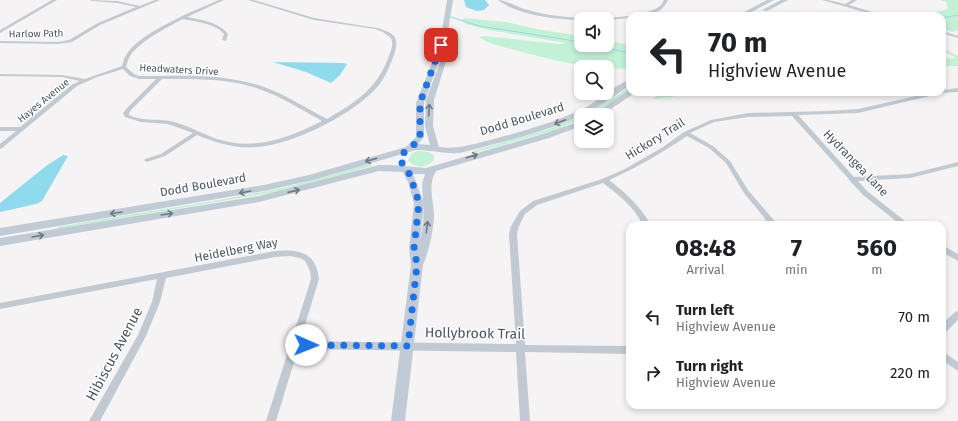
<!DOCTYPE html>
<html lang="en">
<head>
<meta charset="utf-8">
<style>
	:root { --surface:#fff; --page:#f2f2f2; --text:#202124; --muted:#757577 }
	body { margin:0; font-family:"Fira Sans",sans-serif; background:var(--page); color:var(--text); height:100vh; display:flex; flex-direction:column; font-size:15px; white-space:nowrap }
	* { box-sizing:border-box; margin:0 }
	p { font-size:13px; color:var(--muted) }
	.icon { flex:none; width:22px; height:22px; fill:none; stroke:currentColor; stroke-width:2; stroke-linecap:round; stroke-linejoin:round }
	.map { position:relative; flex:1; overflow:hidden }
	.side { position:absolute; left:626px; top:221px; width:320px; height:188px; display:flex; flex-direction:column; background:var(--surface); border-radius:12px; box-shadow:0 2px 6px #0003 }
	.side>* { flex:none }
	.top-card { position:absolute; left:626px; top:12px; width:320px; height:84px; border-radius:12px; box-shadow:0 2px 6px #0003; background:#fff; color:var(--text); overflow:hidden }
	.tools { position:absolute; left:574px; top:12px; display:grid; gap:8px }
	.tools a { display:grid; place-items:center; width:40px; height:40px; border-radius:8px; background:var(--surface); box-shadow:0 2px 6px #0003; font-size:20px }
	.pin { position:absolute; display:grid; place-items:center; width:34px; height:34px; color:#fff; margin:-17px; border-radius:8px; box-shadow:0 2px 6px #0006 }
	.me { position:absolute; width:44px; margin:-22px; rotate:91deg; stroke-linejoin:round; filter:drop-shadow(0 0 3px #0008) }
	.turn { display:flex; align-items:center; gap:14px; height:84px; padding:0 16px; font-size:18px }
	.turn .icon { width:52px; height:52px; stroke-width:2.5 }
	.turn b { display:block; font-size:28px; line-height:34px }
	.eta { display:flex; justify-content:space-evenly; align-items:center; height:68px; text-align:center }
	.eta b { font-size:24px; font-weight:700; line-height:28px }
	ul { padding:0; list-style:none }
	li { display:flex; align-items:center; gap:12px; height:56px; padding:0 16px }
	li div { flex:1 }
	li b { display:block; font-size:15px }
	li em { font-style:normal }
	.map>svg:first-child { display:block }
	.green { fill:#c3f1d5 }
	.water { fill:#90daee }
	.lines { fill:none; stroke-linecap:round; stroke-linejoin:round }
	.stream { stroke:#90daee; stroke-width:1 }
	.street { fill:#c1cad2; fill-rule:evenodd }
	.secondary { fill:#c1cbd6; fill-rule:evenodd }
	.oneway { stroke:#6e7984 }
	.route { stroke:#1a73e8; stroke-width:7; stroke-dasharray:0 12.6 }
	.labels { text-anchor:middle; stroke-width:3; stroke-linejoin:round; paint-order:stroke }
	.far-street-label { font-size:10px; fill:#4a5661; stroke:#fff }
	.street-label { font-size:12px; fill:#4a5661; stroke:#fff }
	.near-street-label { font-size:14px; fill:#4a5661; stroke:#fff }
</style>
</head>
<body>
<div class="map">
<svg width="958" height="421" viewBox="0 0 958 421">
	<rect width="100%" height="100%" fill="#f5f3f3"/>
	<!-- green -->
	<path class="green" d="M940 0H958V30L953 32 942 29V16H928L933 13 948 9 946 2Z
		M464 18 506 22 536 29 581 36V45H607V41L630 45V69C589 69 551 60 511 49 501 46 488 44 479 37L485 36 559 44 566 43 489 30 466 24 462 21Z
		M942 48 958 56V66H942V59L956 58 942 50Z
		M630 86V90C617 100 600 115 583 115L609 101Z
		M661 92H713L653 99Z
		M581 116V119L552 131 473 153 472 151 546 130Z
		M418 151 428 152 434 155V160C427 168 414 169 408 160L412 153Z
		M370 163 372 166 319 181 270 193 57 229 58 227C136 212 216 203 294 185 320 178 345 171 370 163Z"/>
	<!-- water -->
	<path class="water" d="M464 0H485L489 5 484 10 477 11 466 7Z
		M273 62 343 63 347 64 340 75 331 83 306 72Z
		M63 155 68 156 42 201 36 204 0 212V203L46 166Z"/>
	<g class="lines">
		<!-- stream -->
		<path class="stream" d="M451 17 479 26 581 42
			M942 18 958 15
			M592 45 630 53"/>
		<!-- street -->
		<path class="street" d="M52 0H57L0 33V30Z
			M90 0 117 1 140 6 155 0H160L100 25 72 42 58 44 0 43V41L58 42 69 40 98 23 136 7 117 3 92 1Z
			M219 0H224L187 17C201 20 219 22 228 34L226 41 222 40 224 34C215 23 196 22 183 19 168 27 137 42 129 58 128 60 127 64 126 67L134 74 139 76C181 76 224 73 264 87 286 95 306 108 327 119 356 102 377 89 389 56 391 50 394 44 391 38L383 32 375 29 314 20 248 0H254L314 18 377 28C394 33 400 36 394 55 390 65 386 76 379 85 355 114 294 144 257 147 236 149 216 143 197 135L165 156 147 162 145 161 144 160 145 159 161 154 193 133 168 124 141 122 125 117 123 113 127 108 156 79H139L130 76 123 69 97 77 77 86 2 148 0 149V144L16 131H0V127H20L73 84 80 81 62 77 0 76V74L62 75 85 79 122 66C123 63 123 60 125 57 136 34 195 10 219 0ZM162 79C195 79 228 78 259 89 282 97 302 110 322 121 289 138 254 151 217 139 203 134 189 126 174 122 160 118 143 122 129 115V113L131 110Z
			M498 0C506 0 519 8 528 10 545 15 563 17 581 18L583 19H581V20C555 19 519 16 498 0Z
			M664 0H668C662 14 646 16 633 16 644 11 658 13 664 0Z
			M822 0H828L845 4 852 0H857L849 5 885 16H878Z
			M630 16V18L607 20V19H605L607 18 630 16H631Z
			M942 31 958 36V38L942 33Z
			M958 88V92L942 93 858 113 798 115 854 177 910 174 958 162V166L910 178 858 181 867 191 910 225H901L863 195 850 181 849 180 848 178 792 116 748 117 714 122 690 133 713 146 730 161 748 190 778 225H770L744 193 726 163 709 148 687 136C662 153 636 168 609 180 626 193 640 206 651 225H643C634 207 619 195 603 183L537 205 525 214 519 226 517 234 525 345 630 346V354L525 352 530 421H520L516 352 298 349 276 421H266L311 279 310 271 305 261 300 258 290 256 275 257 166 278 160 302 146 336 100 421H89L138 335 152 302 157 279 0 309V303L275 251C299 249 316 252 319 279L300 341 516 344 509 234 511 226 520 211 533 201 602 179 625 169 663 147 684 132 711 120 748 113 828 111 858 109 934 92H942V90Z
			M942 245 958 254V261L942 252Z
			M958 311V320L945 333 942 334V324L955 312Z
			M942 351 958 362V371L942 360Z"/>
		<!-- secondary -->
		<path class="secondary" d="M447 0H453L448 31 441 55 424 103V137L418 144 430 145 425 126 426 100 443 54 448 55 434 100 433 126 439 147C456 150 473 144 490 140 524 131 557 122 588 106 602 98 615 84 630 80V85C618 93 607 102 594 109 553 131 505 141 460 153 445 154 431 150 416 150L313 180 264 191 0 236V228L264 185 309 175 406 147 416 137V103L435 55 442 31Z
			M767 0H774L744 16H737Z
			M781 0H788L767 11 762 10Z
			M629 90 630 92H636L602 115H593Z
			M581 121V126L549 138 436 171C427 185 434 201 434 217 433 234 429 250 423 265L405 421H391L411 265 409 248 414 203 408 182 403 172 379 171 259 202 0 246V238L259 196 379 165H391L426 168 543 134ZM413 174H425L422 184 423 201ZM424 204 423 224 420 240Z"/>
	</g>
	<!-- one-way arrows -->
	<defs><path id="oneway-shaft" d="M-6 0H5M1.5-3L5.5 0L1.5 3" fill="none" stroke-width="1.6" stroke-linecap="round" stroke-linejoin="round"/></defs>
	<g class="oneway">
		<use href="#oneway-shaft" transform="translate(429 110) rotate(-87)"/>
		<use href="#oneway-shaft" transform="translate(560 122) rotate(159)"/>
		<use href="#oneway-shaft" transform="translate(472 156) rotate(-16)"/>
		<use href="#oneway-shaft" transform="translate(371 160) rotate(164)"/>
		<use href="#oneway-shaft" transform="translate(294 191) rotate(-13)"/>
		<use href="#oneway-shaft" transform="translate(245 192) rotate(170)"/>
		<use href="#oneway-shaft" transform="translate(116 213) rotate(171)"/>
		<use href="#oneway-shaft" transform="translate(167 214) rotate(-9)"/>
		<use href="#oneway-shaft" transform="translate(427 227) rotate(-82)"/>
		<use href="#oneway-shaft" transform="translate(38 236) rotate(-10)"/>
	</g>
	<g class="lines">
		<!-- route -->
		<path class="route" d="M306 345 408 346 417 265 414 248 419 203 410 175 400 160 402 154 416 143 420 137V103L441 45"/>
	</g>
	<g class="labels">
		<!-- far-street labels -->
		<g class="far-street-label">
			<text transform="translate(36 33) rotate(-1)" y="4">Harlow Path</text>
			<text transform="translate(179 69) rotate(3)" y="4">Headwaters Drive</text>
			<text transform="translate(43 100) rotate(-39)" y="4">Hayes Avenue</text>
		</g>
		<!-- street labels -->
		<g class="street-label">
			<text transform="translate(522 119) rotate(-17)" y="4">Dodd Boulevard</text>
			<text transform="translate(655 139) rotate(-32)" y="4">Hickory Trail</text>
			<text transform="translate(856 163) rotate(46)" y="4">Hydrangea Lane</text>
			<text transform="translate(203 185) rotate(-10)" y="4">Dodd Boulevard</text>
			<text transform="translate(236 250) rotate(-11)" y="4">Heidelberg Way</text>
		</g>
		<!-- near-street labels -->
		<g class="near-street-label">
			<text transform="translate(475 333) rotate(1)" y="5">Hollybrook Trail</text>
			<text transform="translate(114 354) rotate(-62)" y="5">Hibiscus Avenue</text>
		</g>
	</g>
</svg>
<div class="tools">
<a><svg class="icon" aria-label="sound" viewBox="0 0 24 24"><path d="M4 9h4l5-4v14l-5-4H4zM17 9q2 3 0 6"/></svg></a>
<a><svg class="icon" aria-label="search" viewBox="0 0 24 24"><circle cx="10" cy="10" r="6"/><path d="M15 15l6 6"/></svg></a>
<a><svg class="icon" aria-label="layers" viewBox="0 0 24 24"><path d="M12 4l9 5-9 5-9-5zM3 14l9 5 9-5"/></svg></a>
</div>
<div class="pin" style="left:441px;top:45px;background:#d93025"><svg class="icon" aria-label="arrive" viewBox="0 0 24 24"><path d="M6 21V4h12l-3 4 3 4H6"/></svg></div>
<svg class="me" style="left:306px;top:345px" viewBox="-20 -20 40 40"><circle r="19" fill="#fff"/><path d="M0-13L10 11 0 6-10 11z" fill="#1a73e8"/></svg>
<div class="top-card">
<div class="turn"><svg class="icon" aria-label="left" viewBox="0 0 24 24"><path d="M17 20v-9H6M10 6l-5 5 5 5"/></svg><div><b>70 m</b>Highview Avenue</div></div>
</div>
<section class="side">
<div class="eta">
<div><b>08:48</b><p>Arrival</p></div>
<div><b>7</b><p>min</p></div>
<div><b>560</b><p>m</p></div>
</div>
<ul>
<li><svg class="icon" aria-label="left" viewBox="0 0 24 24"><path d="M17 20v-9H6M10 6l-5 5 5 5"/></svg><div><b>Turn left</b><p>Highview Avenue</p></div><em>70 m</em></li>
<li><svg class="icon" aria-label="right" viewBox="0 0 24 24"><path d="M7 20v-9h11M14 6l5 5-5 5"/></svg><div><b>Turn right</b><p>Highview Avenue</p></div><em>220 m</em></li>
</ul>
</section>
</div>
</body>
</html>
